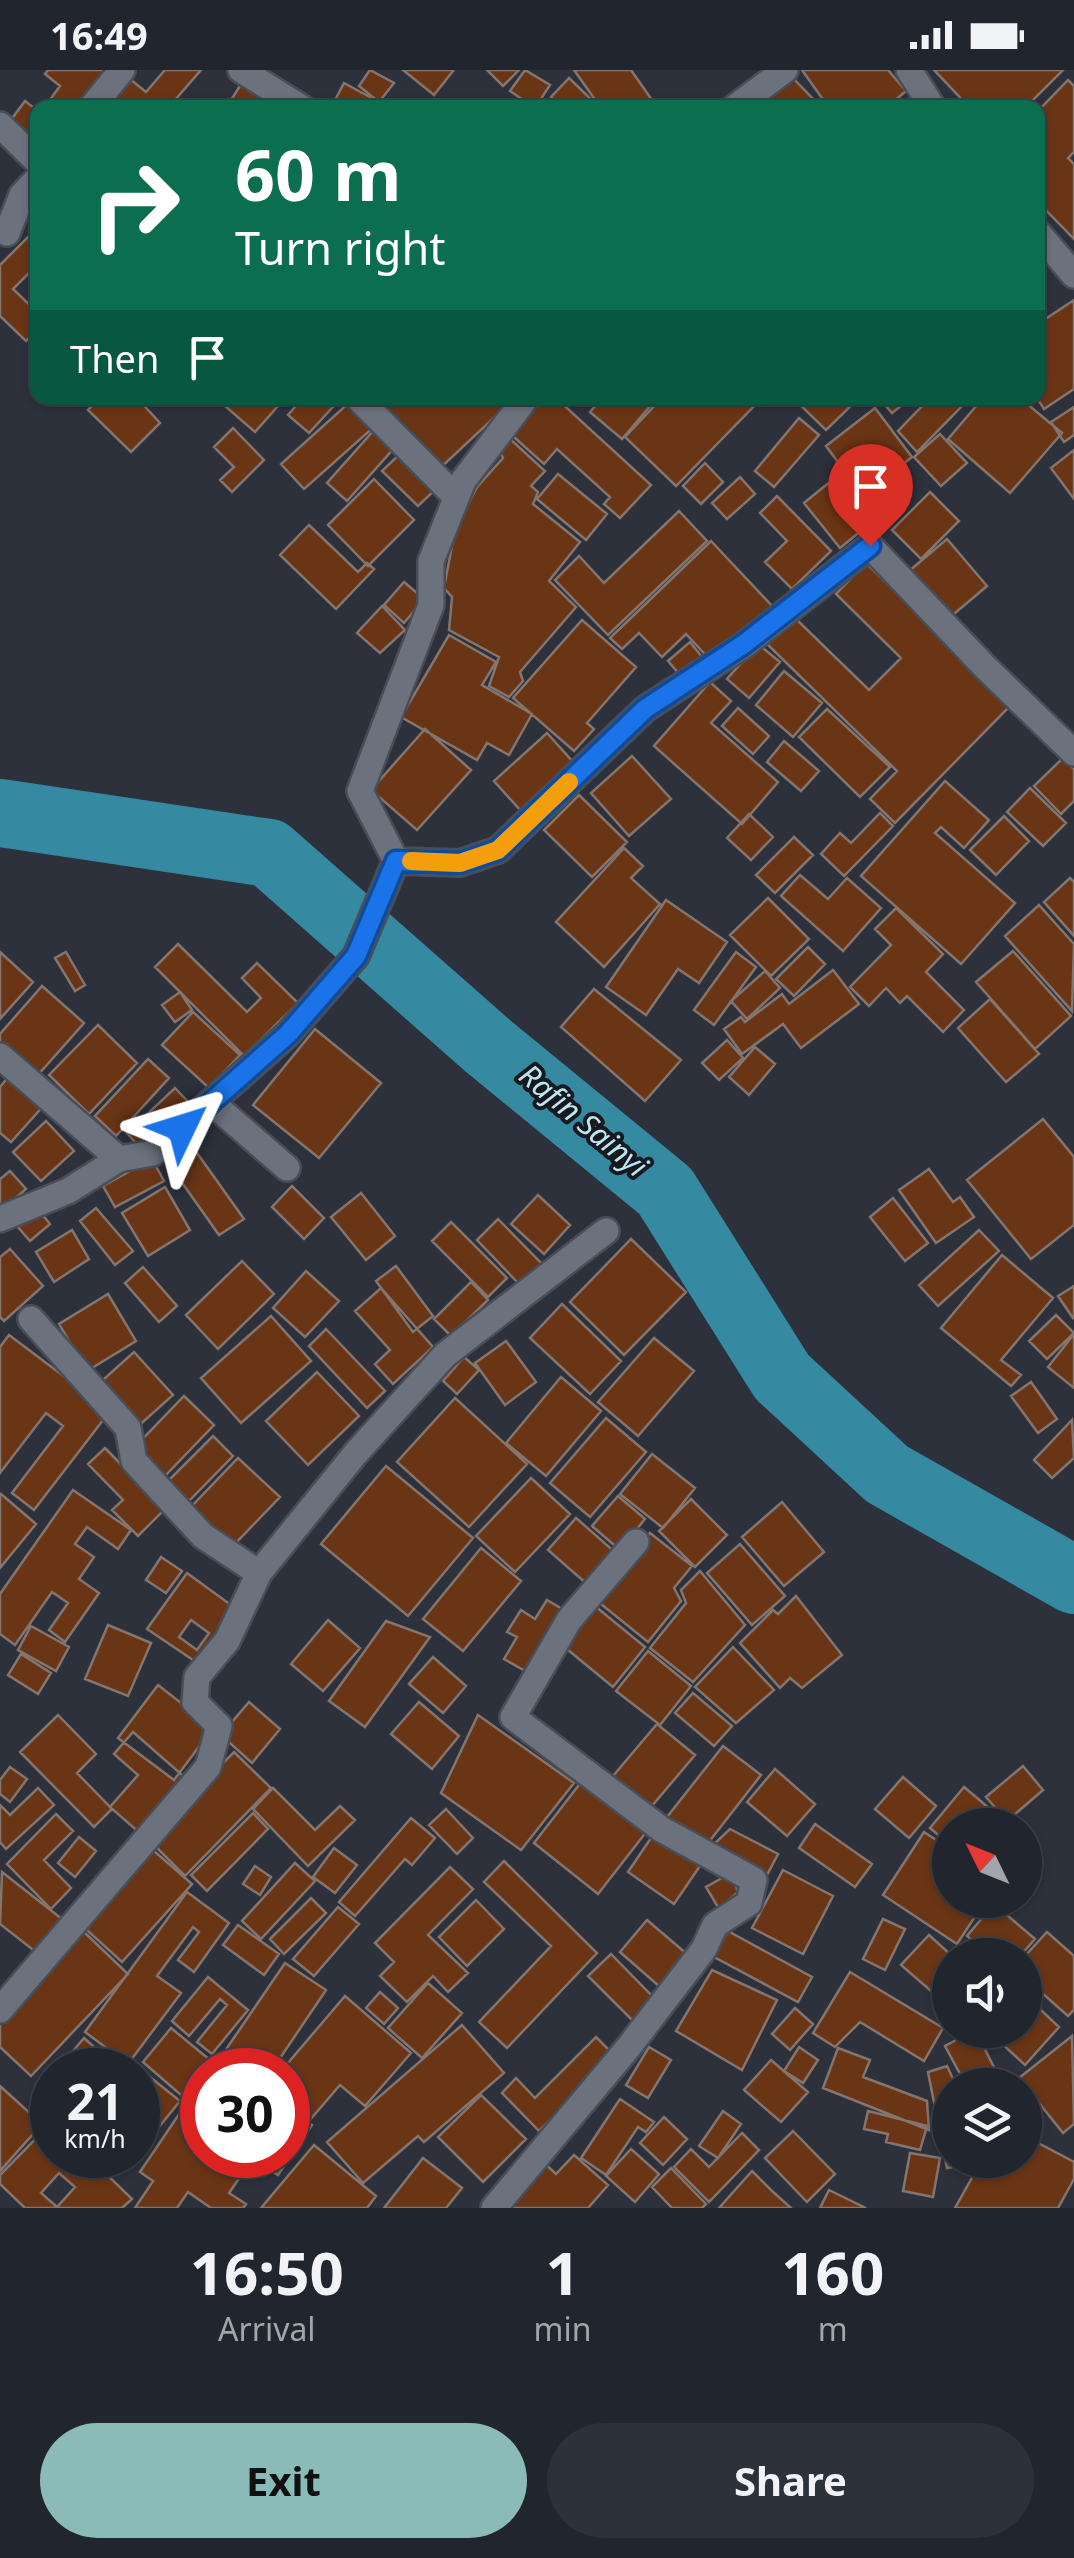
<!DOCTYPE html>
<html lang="en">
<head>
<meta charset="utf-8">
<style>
	:root { --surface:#21252d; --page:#2d3139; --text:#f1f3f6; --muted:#a2a5aa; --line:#3e4249; --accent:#8bbbb9 }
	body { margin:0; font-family:"Noto Sans",sans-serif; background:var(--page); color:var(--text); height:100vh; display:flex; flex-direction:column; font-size:38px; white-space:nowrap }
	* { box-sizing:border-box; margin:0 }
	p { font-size:32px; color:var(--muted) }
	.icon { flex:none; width:55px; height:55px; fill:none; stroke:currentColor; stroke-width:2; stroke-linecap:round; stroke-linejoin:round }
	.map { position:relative; height:2138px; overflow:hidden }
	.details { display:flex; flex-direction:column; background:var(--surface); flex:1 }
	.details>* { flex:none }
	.guide { position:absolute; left:30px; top:30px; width:1015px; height:305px; border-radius:20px; box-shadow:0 2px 8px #0004,0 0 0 2px var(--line); background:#0b6e4f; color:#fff; overflow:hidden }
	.needle { width:65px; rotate:313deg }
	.tools { position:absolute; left:932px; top:1738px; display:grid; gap:20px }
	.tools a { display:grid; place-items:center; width:110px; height:110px; border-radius:50%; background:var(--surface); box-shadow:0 2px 8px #0004,0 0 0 2px var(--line); font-size:50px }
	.speed { position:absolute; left:30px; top:1978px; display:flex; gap:20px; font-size:50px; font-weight:700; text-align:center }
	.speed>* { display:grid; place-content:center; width:130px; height:130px; border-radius:50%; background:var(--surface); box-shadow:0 2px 8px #0004,0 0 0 2px var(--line); line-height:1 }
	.speed small { font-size:25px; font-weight:400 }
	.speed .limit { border:15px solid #d22; background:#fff; color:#111 }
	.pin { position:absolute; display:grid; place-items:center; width:85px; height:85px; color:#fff; margin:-102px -42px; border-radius:50% 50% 50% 0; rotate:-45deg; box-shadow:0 0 10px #0007 }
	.pin .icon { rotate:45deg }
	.me { position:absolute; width:110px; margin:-55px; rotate:49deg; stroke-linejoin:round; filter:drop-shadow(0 0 8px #0008) }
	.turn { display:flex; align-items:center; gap:35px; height:210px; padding:0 40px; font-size:45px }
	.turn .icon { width:130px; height:130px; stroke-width:2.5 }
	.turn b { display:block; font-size:70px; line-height:85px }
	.then { display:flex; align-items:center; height:95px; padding:0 40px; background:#0003; gap:20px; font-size:38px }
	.eta { display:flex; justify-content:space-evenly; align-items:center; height:170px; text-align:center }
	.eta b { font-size:60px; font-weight:700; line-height:70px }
	.button { display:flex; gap:20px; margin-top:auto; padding:20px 40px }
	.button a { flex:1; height:115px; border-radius:60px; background:var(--accent); color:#111; font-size:40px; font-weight:700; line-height:115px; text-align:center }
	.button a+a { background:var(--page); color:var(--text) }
	.status { display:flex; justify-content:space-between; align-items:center; height:70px; padding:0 50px; background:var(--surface); direction:ltr }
	.status svg { height:28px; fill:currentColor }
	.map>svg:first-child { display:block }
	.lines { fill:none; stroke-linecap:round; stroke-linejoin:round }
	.river { stroke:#3589a0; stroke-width:68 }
	.building { fill:#6a3515; stroke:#84756e; stroke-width:2.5; fill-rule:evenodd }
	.minor-casing { stroke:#494d56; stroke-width:30 }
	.minor { stroke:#6b717d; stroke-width:25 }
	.route-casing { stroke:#114b97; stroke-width:25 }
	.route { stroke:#1a73e8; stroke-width:18 }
	.slow { stroke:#f59e0b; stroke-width:18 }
	.labels { text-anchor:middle; stroke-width:8; stroke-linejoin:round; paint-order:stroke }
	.water-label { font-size:30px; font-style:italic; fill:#bee7f4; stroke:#16191e }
</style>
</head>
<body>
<div class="status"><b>16:49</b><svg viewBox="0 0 49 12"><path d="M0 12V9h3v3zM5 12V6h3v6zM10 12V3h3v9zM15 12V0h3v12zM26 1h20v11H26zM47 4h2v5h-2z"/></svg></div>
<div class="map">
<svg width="1074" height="2138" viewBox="0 0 1074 2138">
	<rect width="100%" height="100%" fill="#2c313c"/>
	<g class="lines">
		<!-- river -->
		<path class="river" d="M0 743 269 783 488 976 665 1121 782 1307 887 1404 1074 1510"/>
	</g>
	<!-- building -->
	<path class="building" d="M48 0H113L84 38H44L60 16 45 4Z
		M165 0H201L168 38H96L125 5 146 22Z
		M370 0 394 13 379 32 359 16Z
		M403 0H451L453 1 434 25Z
		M487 0H519L503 16Z
		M525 0 550 15 535 38 510 21Z
		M574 0H631L652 30 642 38H601Z
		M802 0H888L906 21 886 38H829Z
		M934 0H1063L1025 38H970Z
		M789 4 821 37 753 38Z
		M569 8 600 38H562L551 27Z
		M1068 10 1074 16V82L1068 88 1074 94V169L1038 132V41Z
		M243 11 282 38H226Z
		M344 13 379 32 376 38H331Z
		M25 31 38 41V79L7 55Z
		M38 157V194L13 219 38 243V259L26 271 0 246V195Z
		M1074 230V319L1044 339 1037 328 1038 254Z
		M99 328H137L160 353 131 382 88 340Z
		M233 328H285L255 362 225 336Z
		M303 328H341L309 363 288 345Z
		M367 328H515L437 401Z
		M536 328H556L651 415 620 448 604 434 610 427 557 379 544 394 506 360Z
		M602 328H657L622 369 590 342Z
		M662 328H762L676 416 625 367Z
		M793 328H859L826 360Z
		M879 328H911L892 343Z
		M930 328H953L962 336 917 382 898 361Z
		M983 328H1020L1062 363 1010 423 948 369Z
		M352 330 375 356 304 419 281 394Z
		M1074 337V365L1064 372 1051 352Z
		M875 338 912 387 894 401 910 422 878 446 826 376Z
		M799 348 819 365 774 417 755 401Z
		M233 358 264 390 232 422 220 410 234 397 214 377Z
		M375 359 395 377 347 431 327 413Z
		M940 364 967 393 941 416 914 387Z
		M509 368 545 401 531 416 538 422 533 434 580 472 549 511 576 537 520 602 523 611 509 627 489 616 499 587 449 560 452 527 444 518 455 460 477 417 503 388 498 378Z
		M1074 380V429L1051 398Z
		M403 381 438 417 418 436 382 401Z
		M705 393 723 412 701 434 683 416Z
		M558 404 607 444 586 470 537 429Z
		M837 406 873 451 840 478 804 433Z
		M740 407 755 424 727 449 712 433Z
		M374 409 414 450 368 496 328 455Z
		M930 422 959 451 921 489 892 460Z
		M777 426 831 481 792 519 765 492 787 471 760 443Z
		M679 441 707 471 608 565 555 510 579 486 604 513Z
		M309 455 358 502 367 493 374 499 336 539 280 485Z
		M947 469 987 516 948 549 908 502Z
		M711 471 773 537 714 594 686 564 662 587 639 563 622 579 610 568Z
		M866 493 1011 635 895 753 870 729 897 701 766 573 793 546 869 620 901 588 836 524Z
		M404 512 424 529 404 553 384 535Z
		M382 536 405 560 380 583 357 563Z
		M582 550 636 597 587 653 594 659 574 681 513 628Z
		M449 565 496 592 482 615 532 644 509 685 487 673 477 690 401 647Z
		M690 572 702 587 680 605 668 591Z
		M758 574 780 592 749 628 727 609Z
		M784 601 822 633 793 667 756 635Z
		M710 612 731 631 711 653 778 712 742 754 654 676Z
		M738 638 769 666 753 684 722 656Z
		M827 639 890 697 860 727 799 667Z
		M425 659 471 700 417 760 371 720Z
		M547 663 574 693 521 741 494 711Z
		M784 671 819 701 801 721 767 692Z
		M632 686 671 729 629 766 591 723Z
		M1063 688 1074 699V731L1061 744 1034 716Z
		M945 711 989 750 964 778 941 757 935 763 1015 833 961 894 861 806Z
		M1030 718 1066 753 1043 776 1007 742Z
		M579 725 627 772 592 807 544 760Z
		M880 743 893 756 844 806 821 784 840 763 851 773Z
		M749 744 773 767 751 790 727 768Z
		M1004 746 1029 771 996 805 970 780Z
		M794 767 813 785 775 823 756 805Z
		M624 778 643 796 631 808 660 834 604 897 556 852Z
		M800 805 828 829 847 808 881 838 843 881 781 826Z
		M1070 808 1074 812V866L1044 832Z
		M768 828 809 869 771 906 730 865Z
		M666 830 727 872 699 913 678 899 646 945 606 917Z
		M1039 835 1074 874 1072 941 1005 866Z
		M896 838 943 884 926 902 964 940 943 962 907 926 900 933 886 918 869 936 850 917 891 875 875 859Z
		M178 874 247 942 261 928 242 908 257 893 298 933 244 986 155 897Z
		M808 877 825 894 794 926 776 909Z
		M1013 881 1071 946 1035 979 976 912Z
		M0 882 33 912 0 949Z
		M66 882 85 915 75 921 55 888Z
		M736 882 756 897 714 955 694 940Z
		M833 900 859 934 801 978 783 954 742 984 724 959 741 947 745 952 782 924 789 934Z
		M765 901 780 918 747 949 731 931Z
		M42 916 84 953 37 1006 0 974V964Z
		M594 919 681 990 645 1031 561 957Z
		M180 922 192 940 175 952 162 935Z
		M990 929 1039 984 1006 1012 958 958Z
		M193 942 240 985 209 1018 162 975Z
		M98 955 137 993 89 1044 49 1005Z
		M315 959 381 1013 319 1088 253 1035Z
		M727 970 743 988 719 1010 702 993Z
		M755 977 775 994 749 1025 729 1007Z
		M148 989 169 1008 116 1066 95 1046Z
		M11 1004 45 1034 11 1072 0 1063V1017Z
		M175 1018 193 1037 145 1083 127 1063Z
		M1043 1049 1074 1087V1155L1031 1189 967 1110Z
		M46 1051 74 1081 41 1111 13 1082Z
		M190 1073 244 1149 219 1165 166 1090Z
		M152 1089 164 1111 115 1137 103 1116Z
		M929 1099 953 1132 960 1127 974 1147 936 1173 899 1120Z
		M10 1101 26 1119 0 1142V1109Z
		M292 1116 324 1148 304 1169 272 1137Z
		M165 1117 190 1160 148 1186 122 1143Z
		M361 1123 395 1166 366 1190 331 1147Z
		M538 1125 570 1155 544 1184 511 1154Z
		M893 1128 928 1173 905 1191 870 1147Z
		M37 1138 50 1154 30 1171 17 1156Z
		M96 1138 133 1181 115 1195 80 1151Z
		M498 1149 542 1194 520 1215 477 1170Z
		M451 1152 507 1208 488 1227 432 1171Z
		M72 1160 89 1189 54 1212 36 1182Z
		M979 1160 999 1181 938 1236 919 1215Z
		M631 1169 686 1222 624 1285 570 1232Z
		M10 1179 43 1216 4 1251 0 1247V1187Z
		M1002 1185 1053 1228 1001 1290 1021 1305 1011 1316 941 1258Z
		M242 1191 274 1224 218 1279 186 1245Z
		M396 1196 433 1246 413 1262 376 1211Z
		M143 1197 177 1236 159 1252 125 1213Z
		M306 1201 339 1231 305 1267 273 1238Z
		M471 1212 488 1230 451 1266 434 1249Z
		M1074 1216V1247L1073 1248 1058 1226Z
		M381 1218 433 1277 393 1314 375 1294 390 1280 355 1241Z
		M108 1224 136 1271 87 1301 59 1254Z
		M562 1234 621 1291 590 1324 530 1268Z
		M1056 1245 1074 1263 1047 1289 1029 1271Z
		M271 1246 311 1291 241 1353 201 1308Z
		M326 1259 385 1321 367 1338 309 1276Z
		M1074 1264V1318L1048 1297Z
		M9 1265 110 1341 34 1440 12 1423 63 1356 46 1343 0 1403V1277Z
		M654 1268 694 1301 638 1366 598 1332Z
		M506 1271 536 1312 505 1335 475 1293Z
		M134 1282 173 1325 134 1360 95 1317Z
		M464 1287 479 1300 457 1324 443 1311Z
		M317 1302 359 1346 308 1395 266 1351Z
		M561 1307 601 1341 546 1406 506 1373Z
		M1031 1312 1057 1349 1038 1363 1011 1326Z
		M184 1326 214 1355 162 1409 132 1380Z
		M455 1328 527 1394 469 1457 397 1392Z
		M606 1348 646 1382 590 1447 550 1413Z
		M1072 1350 1074 1388 1052 1408 1034 1390Z
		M213 1366 233 1386 185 1435 164 1415Z
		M105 1378 165 1439 138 1466 112 1440 123 1430 88 1394Z
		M652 1384 695 1418 663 1458 620 1424Z
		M238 1388 280 1427 231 1478 190 1438Z
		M386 1396 473 1468 408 1546 321 1474Z
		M531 1408 570 1444 515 1502 476 1466Z
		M73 1420 131 1460 118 1479 87 1457 75 1474 94 1487 79 1509 99 1523 65 1572 49 1560 68 1533 52 1522 15 1575 0 1564V1524Z
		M1 1424 36 1454 0 1498V1426Z
		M618 1426 645 1449 620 1480 592 1456Z
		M691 1429 727 1465 695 1497 659 1461Z
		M782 1432 824 1482 784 1516 742 1467Z
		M576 1448 616 1483 588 1515 548 1480Z
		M650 1463 692 1496 674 1518 681 1531 648 1572 596 1530Z
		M740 1474 785 1526 752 1555 707 1503Z
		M481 1478 521 1511 463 1581 423 1549Z
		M161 1487 182 1501 166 1523 146 1510Z
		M700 1501 745 1555 693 1612 650 1578 686 1533 681 1520Z
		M187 1503 235 1538 199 1594 147 1559ZM191 1550 209 1563 197 1580 179 1567Z
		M796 1526 842 1585 802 1618 790 1608 780 1618 740 1573 773 1540 778 1544Z
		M547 1530 564 1540 527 1602 504 1589 517 1567 507 1562 521 1540 535 1549Z
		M595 1536 645 1577 613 1617 562 1575Z
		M328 1550 360 1578 323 1621 291 1594Z
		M386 1551 430 1567 365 1657 329 1631Z
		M108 1555 151 1573 128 1626 85 1609Z
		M31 1556 69 1577 56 1601 18 1580Z
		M733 1577 774 1620 736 1653 695 1617Z
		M648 1581 691 1616 660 1655 616 1621Z
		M21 1584 51 1603 38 1624 8 1605Z
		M433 1587 466 1616 443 1643 409 1614Z
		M158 1615 213 1658 174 1710 118 1668Z
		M693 1623 732 1656 714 1676 675 1643Z
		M249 1632 280 1659 252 1693 221 1665Z
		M419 1632 459 1666 432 1699 391 1664Z
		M58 1645 96 1684 77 1703 112 1739 94 1757 20 1682Z
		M478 1645 574 1713 521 1780 441 1723Z
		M657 1654 695 1685 651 1737 613 1706Z
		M133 1662 189 1711 142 1765 110 1737 138 1705 114 1684Z
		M723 1676 761 1705 705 1777 667 1747Z
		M234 1682 271 1718 185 1806 148 1769Z
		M1023 1696 1043 1720 1007 1751 986 1727Z
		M10 1697 27 1709 10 1732 0 1724V1710Z
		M775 1699 815 1734 787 1766 747 1732Z
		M903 1707 936 1736 909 1768 875 1739Z
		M582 1711 647 1761 598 1824 534 1773Z
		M964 1717 1002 1749 997 1755H950V1775L930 1758Z
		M38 1718 54 1735 6 1779 0 1772V1735L10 1745Z
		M273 1718 315 1760 340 1736 355 1750 308 1796 253 1739Z
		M446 1739 473 1768 457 1784 429 1755Z
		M253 1743 268 1759 207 1821 191 1805Z
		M56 1744 73 1761 44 1790 71 1818 51 1839 7 1794Z
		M411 1748 435 1768 412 1795 405 1789 355 1846 339 1832Z
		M815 1754 872 1794 855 1817 799 1778Z
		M730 1759 778 1784 767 1805 712 1776Z
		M655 1762 702 1793 674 1834 628 1802Z
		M924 1762 950 1779V1830H986L957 1874 883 1825Z
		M79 1767 96 1781 75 1807 58 1793Z
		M146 1774 192 1814 122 1892 78 1852Z
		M334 1778 357 1795 335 1823 313 1807Z
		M504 1791 597 1883 507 1978 479 1952 551 1876 484 1812Z
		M295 1793 315 1811 261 1869 242 1851Z
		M255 1796 271 1807 260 1825 243 1814Z
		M450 1797 473 1819 428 1865 468 1903 448 1922 433 1906 407 1932 380 1906 394 1892 375 1873Z
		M783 1800 833 1826 803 1884 752 1858Z
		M2 1802 67 1853 41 1886 0 1854Z
		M731 1803 738 1822 719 1839 706 1817Z
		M187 1822 229 1853 194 1902 178 1890 199 1862 193 1857 157 1906 181 1923 128 1994 85 1962Z
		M311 1828 326 1843 284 1884 270 1869Z
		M476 1830 504 1859 467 1896 439 1867Z
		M994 1834 1035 1869 1021 1885H988L967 1866Z
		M338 1837 359 1854 314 1906 293 1889Z
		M883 1849 905 1859 885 1900 863 1889Z
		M647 1850 688 1885 660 1917 620 1882Z
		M238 1855 279 1884 264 1905 223 1875Z
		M83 1861 128 1904 31 2006 0 1977V1949Z
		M728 1861 812 1907 798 1932 714 1887Z
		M1047 1862 1074 1886V1940L1068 1946 1025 1908V1886Z
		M929 1865 951 1885 950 1900 931 1921 901 1895Z
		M611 1884 655 1929 633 1951 588 1906Z
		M285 1893 326 1920 272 2000H212Z
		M712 1900 777 1930 742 2000 676 1961Z
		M850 1902 943 1958 924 1991 860 1952 835 1977 813 1963Z
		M208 1907 248 1940 212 1984 197 1972 227 1935 220 1929 189 1966 172 1951Z
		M428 1913 462 1943 422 1988 388 1958Z
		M380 1922 398 1938 384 1954 366 1938Z
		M1025 1925 1059 1957 1025 1995 987 1960H1025Z
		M345 1926 411 1983 365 2036 340 2015 309 2051 288 2033V2000H282Z
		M795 1938 813 1954 790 1980 772 1964Z
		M462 1955 504 2003 424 2072 418 2066 363 2113 327 2072Z
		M171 1958 210 1990 181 2025 143 1992Z
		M975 1960 997 2003 966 2015 945 1976Z
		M1072 1966 1074 2054 1063 2063 1019 2008Z
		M596 1967 615 1986 539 2061 502 2023 516 2008 535 2028Z
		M84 1968 120 2000H57Z
		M649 1977 671 1990 648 2028 626 2015Z
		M799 1977 818 1990 803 2013 784 2001Z
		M838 1978 870 1990 863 2007 927 2031 929 2060 823 2018Z
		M771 1990 808 2022 781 2052 744 2020Z
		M947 1996 956 2015H950V2090H967L966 2095 947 2098 928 2002Z
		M140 1999 180 2031 138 2083V2058L149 2044 138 2037Z
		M52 2005V2039L36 2024Z
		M202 2010V2085H288V2038L312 2055 278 2105 253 2088 229 2123 246 2134 243 2138H211L188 2122 177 2138H135L153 2111 140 2102Z
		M0 2016 42 2054 0 2101Z
		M481 2025 526 2069 483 2112 438 2067Z
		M620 2029 654 2052 646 2062 638 2057 606 2105 581 2088Z
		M723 2041 741 2054 718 2088 699 2076Z
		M868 2041 927 2056 920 2080 886 2072 888 2064 864 2059Z
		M664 2047 687 2069 663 2095 640 2073Z
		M52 2052V2085H87L132 2129 122 2138H25L0 2114V2105ZM59 2103 75 2117 57 2137 41 2123Z
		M793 2061 835 2104 807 2132 765 2088Z
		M742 2063 759 2080 709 2132 674 2097 691 2079 709 2097Z
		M1025 2066 1074 2092V2109L1058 2138H955L982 2090H1025Z
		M314 2075 376 2126 367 2138H261Z
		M631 2079 659 2104 635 2132 606 2106Z
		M910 2083 940 2088 933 2127 903 2121Z
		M574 2085 608 2115 588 2138H508L541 2090 556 2104Z
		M423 2088 462 2118 446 2138H384Z
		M671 2098 706 2134 702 2138H672L652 2117Z
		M752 2101 772 2121 791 2138H719Z
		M829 2120 866 2138H820Z"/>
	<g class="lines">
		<!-- minor casing -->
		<g class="minor-casing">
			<path id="minor" d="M241 0 302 38
				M909 0 933 38
				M91 38 122 0
				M734 38 785 0
				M0 55 38 92
				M7 163 22 125 38 108
				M1038 163 1074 205
				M358 328 456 427
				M396 791 460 793 498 780 645 639 744 575 870 476 985 597 1074 683
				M0 986 119 1089
				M212 1033 287 1098
				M0 1149 68 1121 119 1089 153 1083 288 964 356 886 396 791 360 721 431 535V491L463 411 526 328
				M31 1249 128 1358 134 1391 203 1466 259 1503
				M0 1940 208 1697 219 1656 195 1632 197 1607 227 1571 259 1503 356 1383 445 1285 606 1161
				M494 2138 628 1978 704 1879 715 1855 749 1833 754 1810 661 1759 513 1647 569 1550 636 1472"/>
		</g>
		<!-- minor -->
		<use href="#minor" class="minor"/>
	</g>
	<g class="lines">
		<!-- route casing -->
		<g class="route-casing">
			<path id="route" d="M182 1058 288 964 356 886 396 791 460 793 498 780 645 639 744 574 870 476"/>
		</g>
		<!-- route -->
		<use href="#route" class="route"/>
		<!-- slow -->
		<path class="slow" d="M411 791 460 793 498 780 569 712"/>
	</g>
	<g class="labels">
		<!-- water labels -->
		<g class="water-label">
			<text transform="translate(583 1051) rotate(40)" y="10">Rafin Sainyi</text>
		</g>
	</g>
</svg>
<div class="tools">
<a><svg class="needle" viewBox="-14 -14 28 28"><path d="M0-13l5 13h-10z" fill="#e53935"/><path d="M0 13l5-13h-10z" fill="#a2a5aa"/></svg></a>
<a><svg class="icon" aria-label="sound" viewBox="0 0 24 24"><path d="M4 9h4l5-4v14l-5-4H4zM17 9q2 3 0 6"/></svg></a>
<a><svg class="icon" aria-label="layers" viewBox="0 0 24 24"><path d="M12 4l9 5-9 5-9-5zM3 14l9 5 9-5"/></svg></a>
</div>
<div class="speed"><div>21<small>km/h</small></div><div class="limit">30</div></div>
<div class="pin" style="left:870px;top:476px;background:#d93025"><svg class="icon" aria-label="arrive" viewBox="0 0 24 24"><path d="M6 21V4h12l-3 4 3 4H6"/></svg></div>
<svg class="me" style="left:182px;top:1058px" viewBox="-20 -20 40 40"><path d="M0-17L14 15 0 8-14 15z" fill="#1a73e8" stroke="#fff" stroke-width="4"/></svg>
<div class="guide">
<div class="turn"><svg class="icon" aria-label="right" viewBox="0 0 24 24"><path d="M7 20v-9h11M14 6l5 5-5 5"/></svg><div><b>60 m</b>Turn right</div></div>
<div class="then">Then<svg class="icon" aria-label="arrive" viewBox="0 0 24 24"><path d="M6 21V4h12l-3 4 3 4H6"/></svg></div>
</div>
</div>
<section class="details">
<div class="eta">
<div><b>16:50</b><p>Arrival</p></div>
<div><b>1</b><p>min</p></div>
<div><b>160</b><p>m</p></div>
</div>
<div class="button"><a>Exit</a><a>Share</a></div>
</section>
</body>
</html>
